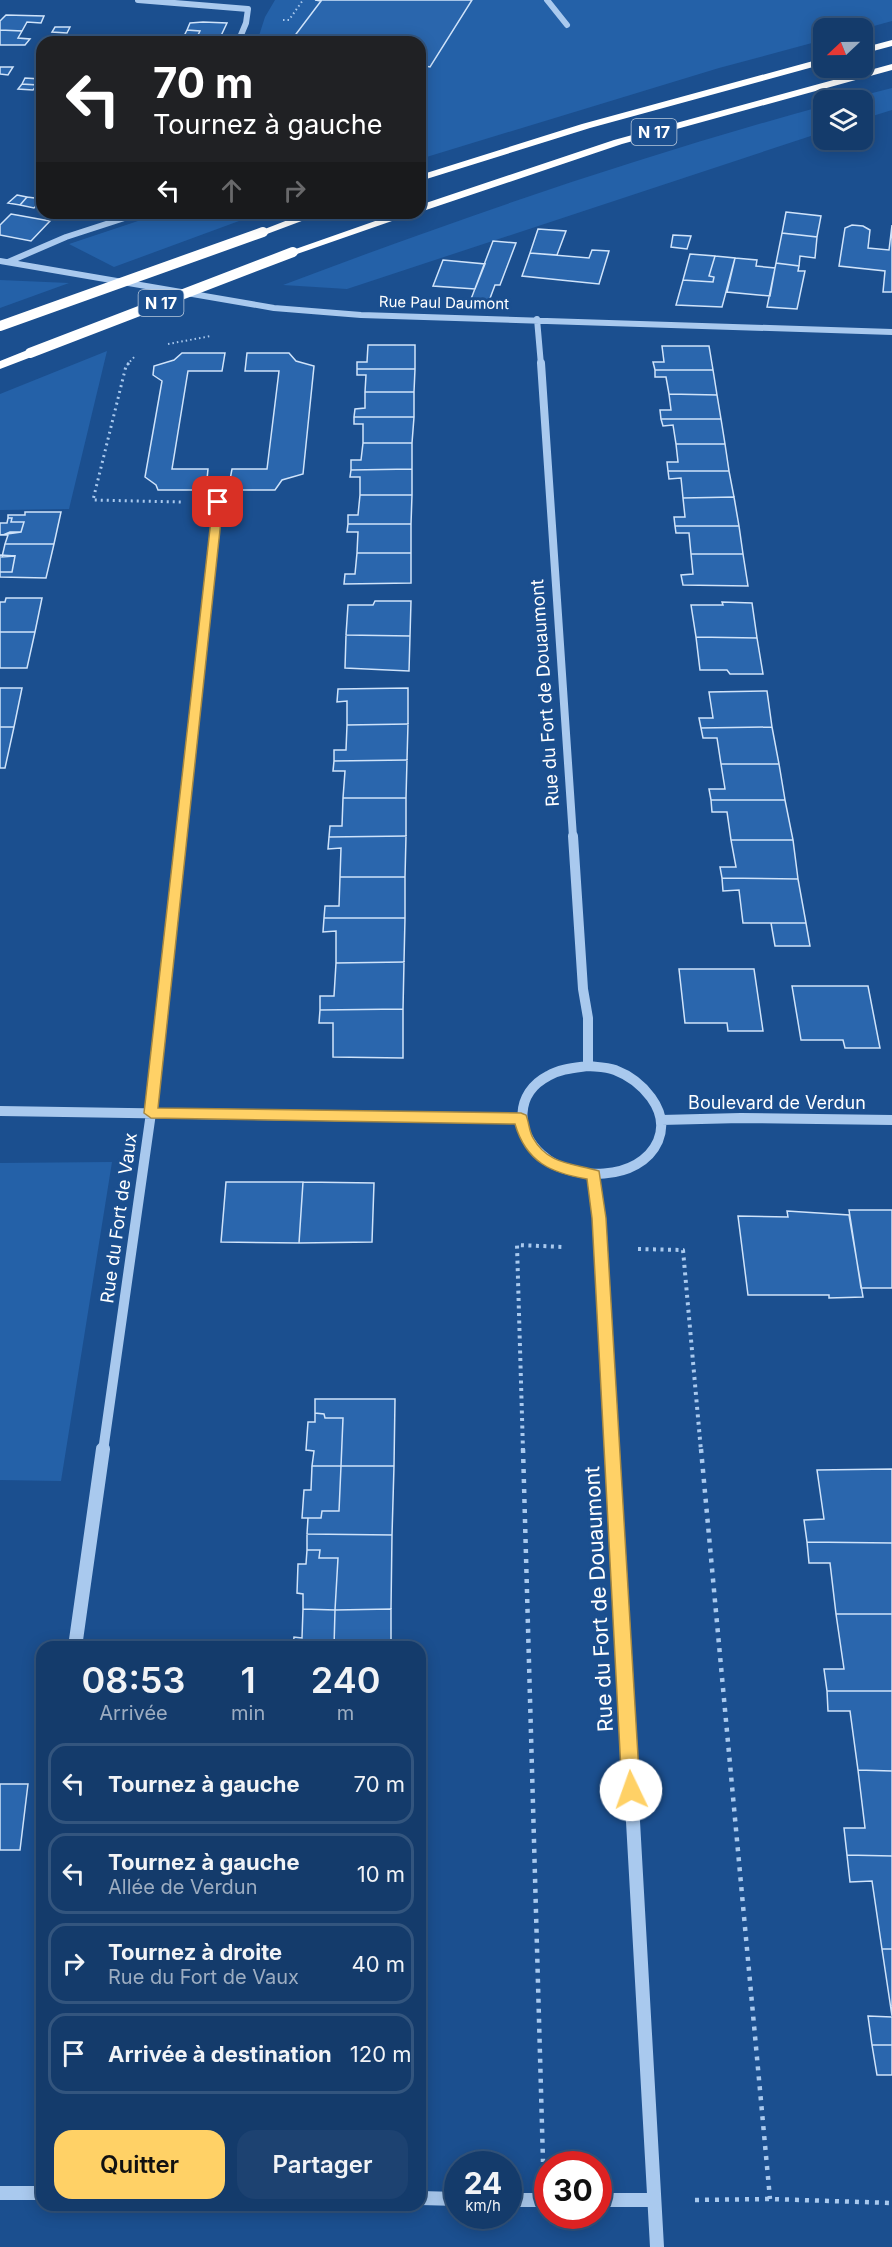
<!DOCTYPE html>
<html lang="fr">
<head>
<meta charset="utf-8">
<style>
	:root { --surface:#143b6b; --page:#1d4271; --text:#f1f3f6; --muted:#9dadc1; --line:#33557e; --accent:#ffd166 }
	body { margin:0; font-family:Inter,sans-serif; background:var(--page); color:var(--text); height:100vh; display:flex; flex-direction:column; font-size:22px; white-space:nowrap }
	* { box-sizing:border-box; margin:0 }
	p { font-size:20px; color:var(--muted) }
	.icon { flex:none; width:33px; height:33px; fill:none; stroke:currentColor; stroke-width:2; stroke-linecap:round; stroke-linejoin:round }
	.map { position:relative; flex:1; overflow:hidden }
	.details { position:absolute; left:36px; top:1641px; width:390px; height:570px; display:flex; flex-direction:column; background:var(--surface); border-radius:18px; box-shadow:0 3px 15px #0003,0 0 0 2px var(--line) }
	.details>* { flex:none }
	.hud { position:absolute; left:36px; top:36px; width:390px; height:183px; border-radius:18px; box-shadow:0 3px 15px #0003,0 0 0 2px var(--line); background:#202124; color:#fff; overflow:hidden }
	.needle { width:39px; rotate:248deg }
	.buttons { position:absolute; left:813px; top:18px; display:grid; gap:12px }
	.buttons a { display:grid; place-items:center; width:60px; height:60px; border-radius:12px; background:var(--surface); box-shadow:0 3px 15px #0003,0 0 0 2px var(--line); font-size:30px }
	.speed { position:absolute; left:444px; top:2151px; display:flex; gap:12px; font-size:30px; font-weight:700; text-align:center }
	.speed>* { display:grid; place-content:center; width:78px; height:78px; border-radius:50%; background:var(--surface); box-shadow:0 3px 15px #0003,0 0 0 2px var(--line); line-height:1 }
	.speed small { font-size:15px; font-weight:400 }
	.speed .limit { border:9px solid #d22; background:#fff; color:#111 }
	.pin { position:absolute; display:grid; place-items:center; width:51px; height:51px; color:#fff; margin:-26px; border-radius:12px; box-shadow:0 3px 9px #0006 }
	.me { position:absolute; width:66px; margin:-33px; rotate:357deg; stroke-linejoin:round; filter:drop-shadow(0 0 4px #0008) }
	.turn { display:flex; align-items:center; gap:21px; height:126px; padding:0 18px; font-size:27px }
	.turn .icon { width:78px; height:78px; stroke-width:2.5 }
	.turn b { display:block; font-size:42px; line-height:51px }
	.lanes { display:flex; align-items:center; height:57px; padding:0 18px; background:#0003; justify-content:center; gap:30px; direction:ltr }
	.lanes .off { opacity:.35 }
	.eta { display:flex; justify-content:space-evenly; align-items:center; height:102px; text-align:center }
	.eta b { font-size:36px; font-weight:600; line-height:42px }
	.action { display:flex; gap:12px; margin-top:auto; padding:12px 18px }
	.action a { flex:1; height:69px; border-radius:18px; background:var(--accent); color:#111; font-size:24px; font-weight:600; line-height:69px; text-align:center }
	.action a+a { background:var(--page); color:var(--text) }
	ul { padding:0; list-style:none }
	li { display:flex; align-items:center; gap:18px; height:81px; margin:0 12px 9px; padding:0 6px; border:3px solid var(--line); border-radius:18px }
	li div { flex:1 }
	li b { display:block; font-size:22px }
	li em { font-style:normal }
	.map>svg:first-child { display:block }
	.green { fill:#2461a8 }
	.building { fill:#2a66ad; stroke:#cfe3fa; stroke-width:1.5 }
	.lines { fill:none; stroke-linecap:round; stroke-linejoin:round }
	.path-far3 { stroke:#a9c9ee; stroke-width:2; stroke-dasharray:1.5 3; stroke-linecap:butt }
	.path-far2 { stroke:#a9c9ee; stroke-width:3; stroke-dasharray:2 4; stroke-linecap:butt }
	.path-far1 { stroke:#a9c9ee; stroke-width:4; stroke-dasharray:3 4.5; stroke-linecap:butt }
	.path { stroke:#a9c9ee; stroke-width:4.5; stroke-dasharray:4 6; stroke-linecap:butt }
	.minor-far3 { stroke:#a9c9ee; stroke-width:6 }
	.minor-far2 { stroke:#a9c9ee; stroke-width:8 }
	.minor-far1 { stroke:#a9c9ee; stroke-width:10 }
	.minor { stroke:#a9c9ee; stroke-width:14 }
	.highway { fill:#fff; fill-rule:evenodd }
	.highway-bridge { stroke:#fff; stroke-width:10 }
	.route { fill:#ffd166; stroke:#a68842; stroke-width:1.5 }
	.labels { text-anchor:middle; stroke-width:6; stroke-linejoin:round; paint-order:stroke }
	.far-street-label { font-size:15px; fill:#fff; stroke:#1b4f8f }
	.shield { fill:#1b4f8f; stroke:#bbcadd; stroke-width:1.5 }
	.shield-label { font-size:16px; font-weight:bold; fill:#fff }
	.street-label { font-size:18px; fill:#fff; stroke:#1b4f8f }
	.near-street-label { font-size:21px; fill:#fff; stroke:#1b4f8f }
</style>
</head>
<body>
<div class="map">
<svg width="892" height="2247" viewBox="0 0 892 2247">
	<rect width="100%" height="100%" fill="#1b4f8f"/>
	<!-- green -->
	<path class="green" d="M275 0H892V21L863 29 824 28 823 40 719 68 420 159V42H257L265 17Z
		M892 88V110L863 119 862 100H845Z
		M823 106V132L347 289 283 285C460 218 640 156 823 106Z
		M162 213H261L114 267 69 244Z
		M0 280 69 283 0 308Z
		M107 351 69 509 0 510V394Z
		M112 1162 61 1481 0 1480V1163Z"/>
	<!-- building -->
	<path class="building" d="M315 0H472L430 67 420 65V42H290L321 1Z
		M6 15 44 16 41 23 27 22 22 31 0 30V21Z
		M190 23 203 22 227 23 219 40 196 39 200 31 187 30Z
		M55 27H70L67 33 52 32Z
		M0 30 22 31 18 38 30 39 25 45H0Z
		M187 30 200 31 196 39 183 38Z
		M0 67H13L8 75 0 74Z
		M25 78 40 79 37 85 22 84Z
		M22 84 37 85 33 90 18 89Z
		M17 195 27 197 20 205 8 203Z
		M27 197 42 199V200L34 208 20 205Z
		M786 212 821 216 817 237 782 233Z
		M11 214 50 221 31 241 0 235V225Z
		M852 225 863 226 870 230 868 248 889 250 892 225V292H883L885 271 839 266 845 228Z
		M538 229 566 231 557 255 530 253Z
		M782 233 817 237 815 258 800 256 799 266 776 263Z
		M673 235 691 236 687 249 671 247Z
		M493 241 516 243 500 285H495L489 301 471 299Z
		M592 250 609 251 599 284 522 276 530 253 589 258Z
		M690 254 715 256 709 276 714 277 713 282 683 280Z
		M715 256 735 258 722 307 676 305 683 280 713 282 714 277 709 276Z
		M735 258 757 260 756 266 775 268 770 296 727 292Z
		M443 260 485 264 475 289 433 286Z
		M776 263 799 266 798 271H805L797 309 767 307Z
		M368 345H415V369H357V362H367Z
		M662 346H709L713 370H655L653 362H664Z
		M182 353H225L222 371H188L172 469H208L206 490H158L156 485 145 477 162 381 153 375 154 366 174 360Z
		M247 353H289L296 361 314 366 303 474 282 480 275 490H228L232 469H267L279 371H245Z
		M357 369H415L414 392H365L366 375H357Z
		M655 370H713L717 395 669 394 666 377H655Z
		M365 392H414V417H354L355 409 365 408Z
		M669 394 717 395 721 419H661L660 410H671Z
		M354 417H414L412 443H363V424H354Z
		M661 419H721L725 444H676L673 425 663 426Z
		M363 443H412V469L351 470V460H361Z
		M676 444H725L729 471H668L667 462H678Z
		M412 469V495H360V477H350L351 470Z
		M668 471H729L734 497 683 498 681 478 669 479Z
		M360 495H412L411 524H348V515H358Z
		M734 497 739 526H675L674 517H685L683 498Z
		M25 512H61L54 544H5L8 535H3L10 532H21L24 522H11L12 518H8V515H25Z
		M8 518H12L11 522H24L21 532 0 535V523H7Z
		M348 524H411V553H357L358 532H347Z
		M675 526H739L743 554H691L689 533H676Z
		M5 544H54L46 578 0 577V572H12L15 556 2 557Z
		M357 553H411V583L344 584 345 574H355Z
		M691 554H743L748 586 683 585 681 575 693 574Z
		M0 555 15 556 12 572H0Z
		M6 598H42L35 632H0V602H5Z
		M375 601H411L410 636 346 635 348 605H373Z
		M722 602 752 603 757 638 696 637 691 605H723Z
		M0 632H35L27 668H0Z
		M346 635 410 636 409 671 345 668Z
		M696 637 757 638 763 674H730L727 670H700Z
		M0 688H22L14 727H0Z
		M408 688V724L347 725V701L337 702 338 689Z
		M767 691 772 727 701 728 699 718H713L709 692Z
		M408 724 407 760 334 761V750H346L347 725Z
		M0 727H14L5 768H0Z
		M772 727 779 764H721L717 738H703L701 728Z
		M407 760 406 798H343L345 771H333L334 761Z
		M721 764H779L785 800H711L709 789H725Z
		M343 798H406V836L329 837 330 826H342Z
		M711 800H785L793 840H731L727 812H712Z
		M406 836 405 877H340L341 848 328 849 329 837Z
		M731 840H793L798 879 722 878 720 867H736Z
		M340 877H405V918H324L325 906H339Z
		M722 878 798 879 806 923H743L739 890 723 891Z
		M324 918H405L404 962 336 963V931L323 932Z
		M771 923H806L810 946H775Z
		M404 962 403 1009 320 1010V996H334L336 963Z
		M679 969H754L763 1031H728L727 1023H685Z
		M792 986H868L880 1048H845L843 1040H801Z
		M403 1009V1058L333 1057V1023H319L320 1010Z
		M226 1182H303L299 1243 221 1242Z
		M303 1182 374 1183 372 1242 299 1243Z
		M849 1210H892V1288H861Z
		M787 1211 849 1215 863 1297 829 1298V1295H748L738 1216 788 1217Z
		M315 1399H395L394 1466H341L343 1418H325L324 1414 315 1413Z
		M315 1413 324 1414 325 1418H343L341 1466H312L314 1451 306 1450 308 1422H315Z
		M312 1466H341L339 1511H322L321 1518H302L304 1490H311Z
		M341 1466H394L392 1535 307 1534 308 1518H321L322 1511H339Z
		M892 1469V1543L807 1542 804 1520 824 1519 817 1470Z
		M307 1534 392 1535 391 1609 335 1610 338 1558H319L320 1550H307Z
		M807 1542 892 1543V1614H836L830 1563H809Z
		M307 1550H320L319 1558H338L335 1610 303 1609V1594L297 1593 298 1564H306Z
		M303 1609 335 1610 334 1647H293L294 1637 302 1638Z
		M391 1609V1647H334L335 1610Z
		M836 1614H892V1691H827L824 1669H844Z
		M827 1691H892V1771L858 1770 850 1711H828Z
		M858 1770 892 1771V1856L847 1855 844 1828H865Z
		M0 1784H28L20 1850H0Z
		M847 1855 892 1856V1949H882L872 1881 850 1882Z
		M882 1949H892V2016Z
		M868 2016 892 2017V2045H872Z
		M42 2023V2072H36L41 2036Z
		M872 2045H892V2075H877Z"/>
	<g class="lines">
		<!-- path-far3 -->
		<path class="path-far3" d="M283 20H289L303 0
			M168 344 211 336
			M127 365 136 355"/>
		<!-- path-far2 -->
		<path class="path-far2" d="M129 363 126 366 93 500 181 502"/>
		<!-- path-far1 -->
		<path class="path-far1" d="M638 1249 683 1250 701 1451
			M523 1451 517 1245 564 1247"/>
		<!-- path -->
		<path class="path" d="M523 1449 543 2162
			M701 1449 770 2199
			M695 2200 770 2199 892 2203"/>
		<!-- minor-far3 -->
		<path class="minor-far3" d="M138 0 248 9 246 23 238 42
			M547 0 567 25
			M0 261 274 308 361 315 892 332
			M8 262 66 237 140 213
			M537 319 541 365"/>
		<!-- minor-far2 -->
		<path class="minor-far2" d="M541 363 573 837
			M181 837 218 502"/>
		<!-- minor-far1 -->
		<path class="minor-far1" d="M573 836 583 989 588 1018V1066
			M588 1066C597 1067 607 1067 615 1070 641 1080 671 1110 658 1141 640 1182 571 1182 542 1155 515 1132 515 1093 548 1076 560 1069 574 1068 588 1066Z
			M0 1111 521 1119
			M661 1120 741 1118 892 1120
			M594 1175 599 1218 612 1451
			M103 1451 151 1113 181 836"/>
		<!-- minor -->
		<path class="minor" d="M612 1449 657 2247
			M75 1647 103 1449
			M0 2193H42
			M420 2198 458 2199
			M508 2200H548
			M598 2200H653"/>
		<!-- highway -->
		<path class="highway" d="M892 40V46L862 54V48Z
			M824 58V64L590 128 420 181V175L582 124Z
			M892 64V70L622 144 420 212V205L614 140Z
			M306 213H323L267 234H259L257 232Z
			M398 213H415L297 254H289L287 252Z
			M30 349 36 353 34 356 0 369V361Z"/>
		<!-- highway-bridge -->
		<path class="highway-bridge" d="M0 326 263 232
			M30 353 293 252"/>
	</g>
	<!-- route -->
	<path class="route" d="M218 499 223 502 158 1108 521 1113 526 1115C529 1122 529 1131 533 1138 548 1165 573 1163 599 1171L606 1218 640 1790 637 1797 631 1799 625 1797 622 1790 592 1218 587 1179C551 1173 526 1162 515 1124L151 1118 144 1113 213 502Z"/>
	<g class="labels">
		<!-- far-street labels -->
		<g class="far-street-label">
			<text transform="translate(444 303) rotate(1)" y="5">Rue Paul Daumont</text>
		</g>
		<!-- shield labels -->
		<g class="shield">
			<rect x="631.5" y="119" width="45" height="26" rx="4.5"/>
			<rect x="138.5" y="290" width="45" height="26" rx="4.5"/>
		</g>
		<g class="shield-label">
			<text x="654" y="138">N 17</text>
			<text x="161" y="309">N 17</text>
		</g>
		<!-- street labels -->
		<g class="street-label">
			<text transform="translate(545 693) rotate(-94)" y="6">Rue du Fort de Douaumont</text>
			<text x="777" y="1109">Boulevard de Verdun</text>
			<text transform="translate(119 1218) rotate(-82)" y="6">Rue du Fort de Vaux</text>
		</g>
		<!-- near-street labels -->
		<g class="near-street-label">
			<text transform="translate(599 1599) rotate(-93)" y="7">Rue du Fort de Douaumont</text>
		</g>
	</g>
</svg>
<div class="buttons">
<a><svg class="needle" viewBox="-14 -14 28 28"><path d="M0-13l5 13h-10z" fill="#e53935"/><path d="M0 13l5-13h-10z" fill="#9dadc1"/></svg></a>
<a><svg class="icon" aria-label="layers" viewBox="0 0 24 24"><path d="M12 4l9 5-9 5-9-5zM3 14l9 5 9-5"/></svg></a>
</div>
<div class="speed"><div>24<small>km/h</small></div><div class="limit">30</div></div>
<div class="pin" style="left:218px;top:502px;background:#d93025"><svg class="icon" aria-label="arrive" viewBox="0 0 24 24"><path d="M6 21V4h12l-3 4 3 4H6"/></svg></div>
<svg class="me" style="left:631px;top:1790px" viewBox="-20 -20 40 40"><circle r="19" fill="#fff"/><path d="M0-13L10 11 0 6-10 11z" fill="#ffd166"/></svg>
<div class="hud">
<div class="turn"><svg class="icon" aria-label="left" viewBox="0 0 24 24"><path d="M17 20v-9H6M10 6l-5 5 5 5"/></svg><div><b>70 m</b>Tournez à gauche</div></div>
<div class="lanes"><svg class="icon" aria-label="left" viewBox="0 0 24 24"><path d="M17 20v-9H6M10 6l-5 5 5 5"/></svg><svg class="icon off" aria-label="ahead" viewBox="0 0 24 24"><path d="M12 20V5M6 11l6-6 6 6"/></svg><svg class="icon off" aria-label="right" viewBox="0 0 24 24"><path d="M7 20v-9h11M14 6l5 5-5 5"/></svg></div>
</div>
<section class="details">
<div class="eta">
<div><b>08:53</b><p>Arrivée</p></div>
<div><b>1</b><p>min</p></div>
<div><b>240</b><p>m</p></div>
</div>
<ul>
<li><svg class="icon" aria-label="left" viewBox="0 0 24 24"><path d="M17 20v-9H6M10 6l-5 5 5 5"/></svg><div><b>Tournez à gauche</b></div><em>70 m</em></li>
<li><svg class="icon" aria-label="left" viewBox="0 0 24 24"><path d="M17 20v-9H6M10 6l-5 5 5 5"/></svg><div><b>Tournez à gauche</b><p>Allée de Verdun</p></div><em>10 m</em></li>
<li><svg class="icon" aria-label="right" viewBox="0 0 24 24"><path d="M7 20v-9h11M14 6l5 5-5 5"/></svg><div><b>Tournez à droite</b><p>Rue du Fort de Vaux</p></div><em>40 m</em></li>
<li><svg class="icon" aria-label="arrive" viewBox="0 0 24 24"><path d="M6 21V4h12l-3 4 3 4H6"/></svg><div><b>Arrivée à destination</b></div><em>120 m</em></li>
</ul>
<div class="action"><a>Quitter</a><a>Partager</a></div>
</section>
</div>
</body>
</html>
